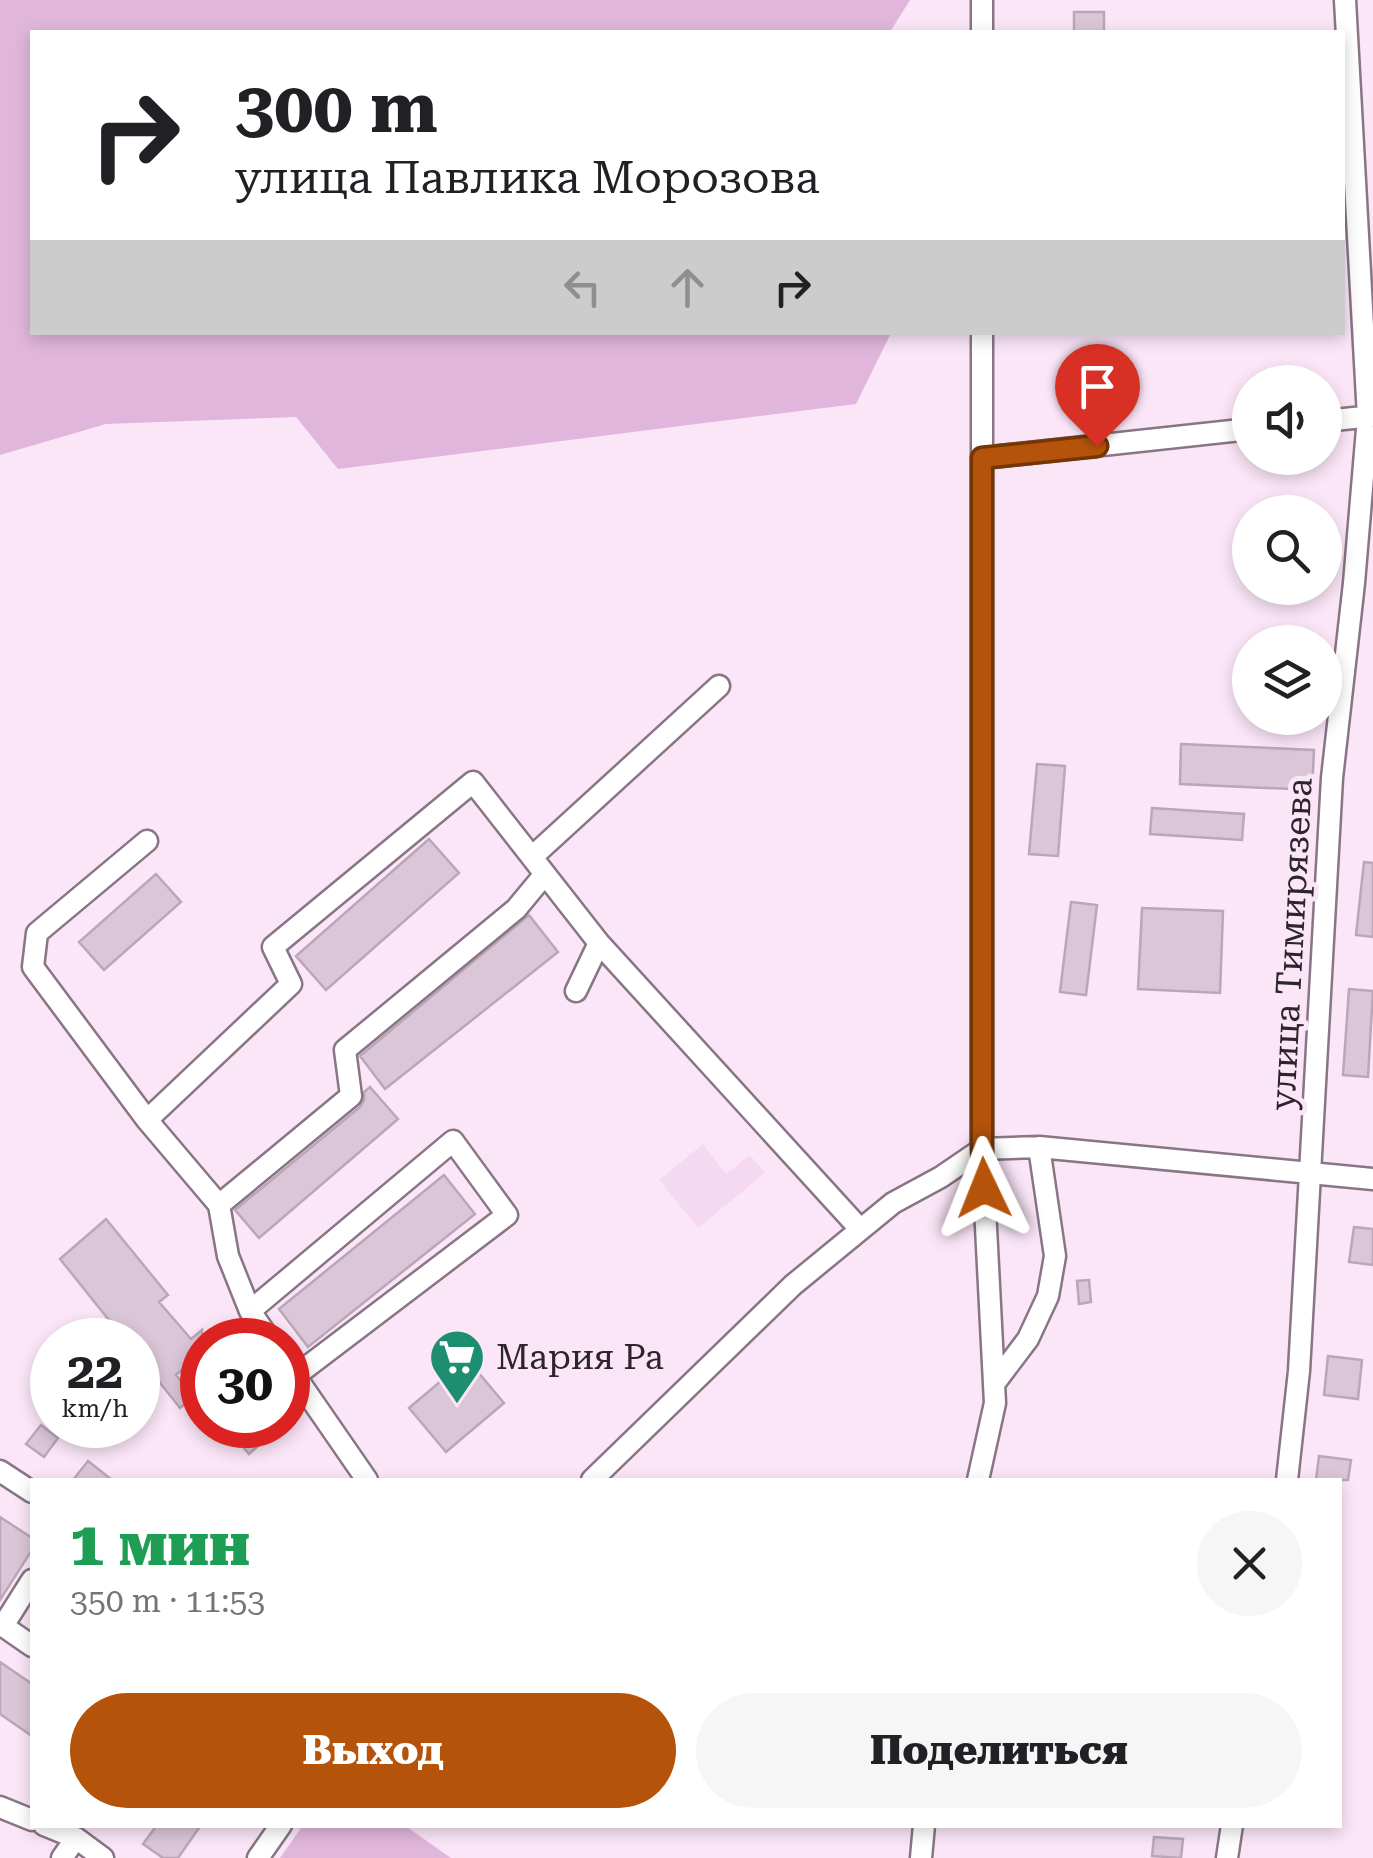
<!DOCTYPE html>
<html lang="ru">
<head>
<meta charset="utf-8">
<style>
	:root { --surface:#fff; --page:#f6f6f6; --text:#202124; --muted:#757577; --accent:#b45309 }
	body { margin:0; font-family:"Roboto Serif",serif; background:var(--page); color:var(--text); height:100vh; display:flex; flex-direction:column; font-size:38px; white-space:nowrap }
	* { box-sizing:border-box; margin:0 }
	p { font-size:32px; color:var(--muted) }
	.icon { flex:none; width:55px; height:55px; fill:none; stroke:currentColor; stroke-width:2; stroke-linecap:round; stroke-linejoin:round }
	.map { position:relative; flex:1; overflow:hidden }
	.drawer { position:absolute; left:30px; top:1478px; width:1312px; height:350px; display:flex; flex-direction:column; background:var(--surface); border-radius:0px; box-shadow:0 5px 15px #0003 }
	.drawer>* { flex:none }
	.top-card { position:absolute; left:30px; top:30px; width:1315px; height:305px; border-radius:0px; box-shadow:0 5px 15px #0003; background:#fff; color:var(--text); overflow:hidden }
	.controls { position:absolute; left:1232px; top:365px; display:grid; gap:20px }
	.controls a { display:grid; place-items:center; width:110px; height:110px; border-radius:50%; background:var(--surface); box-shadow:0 5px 15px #0003; font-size:50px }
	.speed { position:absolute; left:30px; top:1318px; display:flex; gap:20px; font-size:50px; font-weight:700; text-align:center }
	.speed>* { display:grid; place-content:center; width:130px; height:130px; border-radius:50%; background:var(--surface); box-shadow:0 5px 15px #0003; line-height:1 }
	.speed small { font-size:25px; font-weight:400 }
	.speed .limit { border:15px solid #d22; background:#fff; color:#111 }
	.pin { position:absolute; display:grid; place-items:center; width:85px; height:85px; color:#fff; margin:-102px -42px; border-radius:50% 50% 50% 0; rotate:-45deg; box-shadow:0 0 10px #0007 }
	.pin .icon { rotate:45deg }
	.me { position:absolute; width:110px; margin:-55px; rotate:358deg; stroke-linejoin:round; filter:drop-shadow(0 0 8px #0008) }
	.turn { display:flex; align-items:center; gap:35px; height:210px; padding:0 40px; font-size:45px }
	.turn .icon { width:130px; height:130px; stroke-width:2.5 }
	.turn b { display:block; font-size:70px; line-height:85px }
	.lanes { display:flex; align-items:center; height:95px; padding:0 40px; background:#0003; justify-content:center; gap:50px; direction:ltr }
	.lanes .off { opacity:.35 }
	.round { display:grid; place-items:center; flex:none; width:105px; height:105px; border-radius:52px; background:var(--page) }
	.headline { display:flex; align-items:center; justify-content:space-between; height:170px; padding:0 40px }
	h1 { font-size:60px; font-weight:800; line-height:75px; color:#1e9e55 }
	.button { display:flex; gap:20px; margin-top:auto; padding:20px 40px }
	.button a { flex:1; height:115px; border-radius:60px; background:var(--accent); color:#fff; font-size:40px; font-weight:800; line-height:115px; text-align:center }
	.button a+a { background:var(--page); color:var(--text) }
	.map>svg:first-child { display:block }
	.built { fill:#f5d9f1 }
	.green { fill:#e1b6dc }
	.building { fill:#dbc6d8; stroke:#baa6b7; stroke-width:2.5 }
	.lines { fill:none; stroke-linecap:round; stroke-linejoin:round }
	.minor-casing { stroke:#887586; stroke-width:25 }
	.minor { stroke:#fff; stroke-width:20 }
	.route-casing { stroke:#753606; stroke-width:25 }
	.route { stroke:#b45309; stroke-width:18 }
	.labels { text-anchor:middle; stroke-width:10; stroke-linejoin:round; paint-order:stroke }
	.street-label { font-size:35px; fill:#2d252c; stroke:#fbe6f8 }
	.poi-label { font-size:35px; fill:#2d252c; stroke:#fbe6f8; text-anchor:start }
</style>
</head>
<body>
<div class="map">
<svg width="1373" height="1858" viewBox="0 0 1373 1858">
	<rect width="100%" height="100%" fill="#fbe6f8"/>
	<!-- built -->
	<path class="built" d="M703 1144 726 1174 750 1155 765 1173 698 1228 659 1180Z"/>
	<!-- green -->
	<path class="green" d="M0 0H910L890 32H32V332L891 333 856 404 338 469 296 417 106 424 0 455Z
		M303 1825H404L451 1858H280Z"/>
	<!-- building -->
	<path class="building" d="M1074 12H1104V32H1074Z
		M1181 744 1314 750 1312 790 1180 784Z
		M1037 764 1065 766 1058 856 1029 854Z
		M1152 808 1244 814 1242 840 1150 834Z
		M429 839 459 873 326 990 296 956Z
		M1364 862 1373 863V937L1356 935Z
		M156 874 181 902 104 970 79 942Z
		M1071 902 1097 905 1086 995 1060 992Z
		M1142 908 1223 911 1220 993 1138 989Z
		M529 915 558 952 385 1089 360 1056Z
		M1349 989 1373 991 1368 1077 1343 1075Z
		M370 1087 398 1119 259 1238 235 1210 360 1107 364 1100V1092Z
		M444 1175 475 1214 308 1347 279 1309Z
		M106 1219 168 1295 159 1302 191 1339 202 1330V1352L176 1375 194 1397 180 1408 138 1355V1340H125L60 1259Z
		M1354 1227 1373 1229V1265L1349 1262Z
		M1089 1280 1091 1302 1079 1304 1077 1281Z
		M1328 1356 1362 1360 1358 1399 1324 1395Z
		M467 1359 504 1403 446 1452 409 1408Z
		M41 1425 58 1438 44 1457 26 1444Z
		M224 1425H265L272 1434 249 1454Z
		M1319 1456 1351 1460 1348 1480H1316Z
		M88 1461 112 1480H73Z
		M0 1517 32 1538V1550L0 1600Z
		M0 1662 32 1684V1736L0 1714Z
		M157 1825H201L178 1858H163L143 1844Z
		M1154 1837 1183 1839 1181 1858 1152 1856Z"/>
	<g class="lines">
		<!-- minor casing -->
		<g class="minor-casing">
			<path id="minor" d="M982 0V32
				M1325 421 1373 416
				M982 458 1250 429
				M147 841 37 933 33 967 147 1120 219 1205 228 1256 250 1311 270 1340
				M532 857 719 686
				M599 943 860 1229
				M147 1120 291 984 273 947 473 782 599 943 576 991
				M982 1149 1039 1147 1373 1179
				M219 1205 351 1096 345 1050 516 909 545 874
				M250 1311 453 1141 507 1215 295 1376
				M289 1367 367 1480
				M994 1384 1028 1339 1048 1296 1055 1256 1039 1147
				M0 1471 32 1492
				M592 1480 793 1285 893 1203 941 1177 982 1149
				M978 1480 995 1403 982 1149V332
				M1287 1480 1299 1371 1332 778 1354 583 1368 417 1345 0
				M32 1580 3 1626 32 1646
				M0 1807 32 1820
				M44 1825 76 1838 103 1858
				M62 1858 76 1838
				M258 1858 281 1825
				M921 1858 924 1825
				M1227 1858 1232 1825"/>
		</g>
		<!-- minor -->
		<use href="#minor" class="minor"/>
	</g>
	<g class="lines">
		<!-- route casing -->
		<g class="route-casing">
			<path id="route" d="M984 1188 982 1149V458L1097 446"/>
		</g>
		<!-- route -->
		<use href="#route" class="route"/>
	</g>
	<!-- icons -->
	<defs>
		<g id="supermarket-pin" transform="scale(2.875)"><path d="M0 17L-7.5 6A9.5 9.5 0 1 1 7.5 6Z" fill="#1d8e6f" stroke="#fbe6f8"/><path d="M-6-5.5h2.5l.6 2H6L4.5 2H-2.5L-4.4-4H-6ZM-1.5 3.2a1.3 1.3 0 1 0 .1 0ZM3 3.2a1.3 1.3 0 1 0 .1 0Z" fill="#fff"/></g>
	</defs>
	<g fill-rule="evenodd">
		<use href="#supermarket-pin" x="457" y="1357"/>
	</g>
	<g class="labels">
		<!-- street labels -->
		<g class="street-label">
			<text transform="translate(1291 944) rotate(-87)" y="12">улица Тимирязева</text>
		</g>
		<!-- poi labels -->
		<g class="poi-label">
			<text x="496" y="1369">Мария Ра</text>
		</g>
	</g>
</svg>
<div class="controls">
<a><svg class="icon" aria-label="sound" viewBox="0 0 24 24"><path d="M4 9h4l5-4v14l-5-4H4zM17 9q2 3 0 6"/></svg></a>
<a><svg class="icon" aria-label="search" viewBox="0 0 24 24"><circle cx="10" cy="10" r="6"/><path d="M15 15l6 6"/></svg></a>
<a><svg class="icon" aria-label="layers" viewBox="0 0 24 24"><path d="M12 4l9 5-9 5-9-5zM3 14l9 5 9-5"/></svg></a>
</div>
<div class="speed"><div>22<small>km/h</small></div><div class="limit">30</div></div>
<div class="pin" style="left:1097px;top:446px;background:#d93025"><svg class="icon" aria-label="arrive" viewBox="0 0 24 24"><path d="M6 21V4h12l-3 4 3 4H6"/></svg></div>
<svg class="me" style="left:984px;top:1188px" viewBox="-20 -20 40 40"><path d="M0-17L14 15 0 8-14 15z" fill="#b45309" stroke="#fff" stroke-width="4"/></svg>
<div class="top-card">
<div class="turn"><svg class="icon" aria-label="right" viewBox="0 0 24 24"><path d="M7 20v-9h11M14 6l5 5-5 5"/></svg><div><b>300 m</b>улица Павлика Морозова</div></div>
<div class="lanes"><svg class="icon off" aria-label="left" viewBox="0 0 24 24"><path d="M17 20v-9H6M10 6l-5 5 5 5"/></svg><svg class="icon off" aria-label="ahead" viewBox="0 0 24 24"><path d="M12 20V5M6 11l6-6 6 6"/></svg><svg class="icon" aria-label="right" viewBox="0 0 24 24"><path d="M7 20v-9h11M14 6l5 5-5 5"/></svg></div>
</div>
<section class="drawer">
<div class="headline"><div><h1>1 мин</h1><p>350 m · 11:53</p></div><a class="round"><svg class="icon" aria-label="close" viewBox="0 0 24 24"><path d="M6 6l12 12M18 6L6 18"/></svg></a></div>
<div class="button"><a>Выход</a><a>Поделиться</a></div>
</section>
</div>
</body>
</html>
